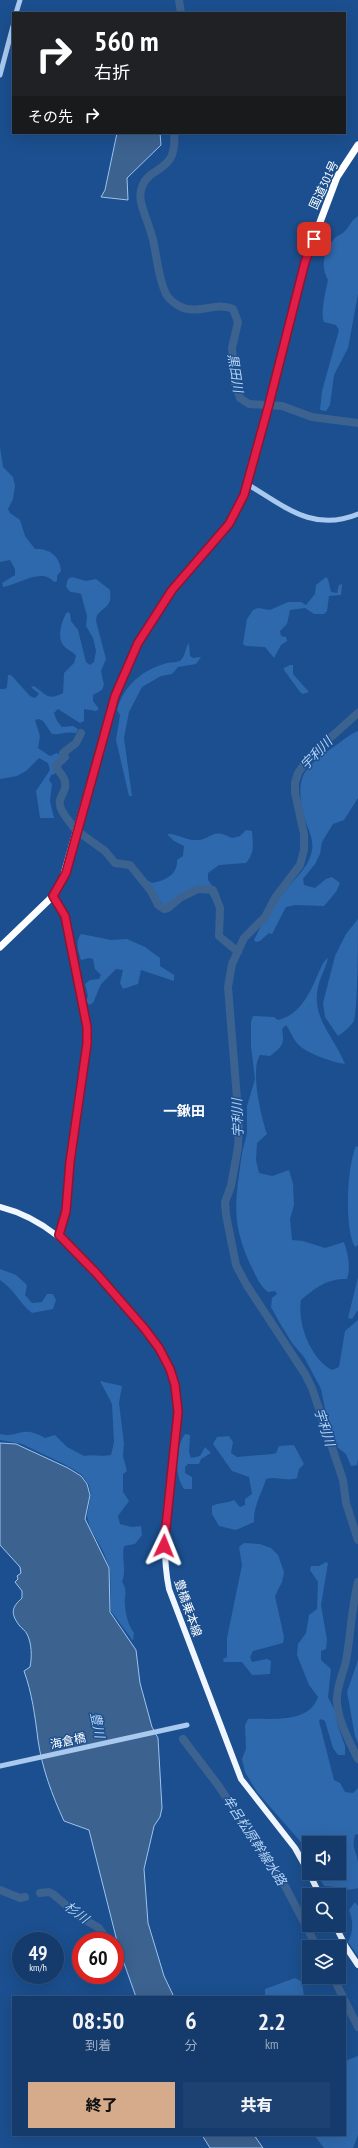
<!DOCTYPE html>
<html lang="ja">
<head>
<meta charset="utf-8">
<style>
	:root { --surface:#143b6b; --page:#1d4271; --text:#f1f3f6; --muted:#9dadc1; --line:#33557e; --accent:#d6ab8b }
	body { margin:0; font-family:"PT Sans Narrow","Noto Sans JP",sans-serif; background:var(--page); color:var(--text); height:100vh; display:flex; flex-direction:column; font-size:15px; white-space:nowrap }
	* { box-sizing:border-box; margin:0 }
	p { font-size:13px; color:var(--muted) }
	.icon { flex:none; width:22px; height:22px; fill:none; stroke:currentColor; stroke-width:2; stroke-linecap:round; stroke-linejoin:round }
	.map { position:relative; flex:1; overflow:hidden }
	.side { position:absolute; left:12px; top:1996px; width:334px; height:140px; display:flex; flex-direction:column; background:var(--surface); border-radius:0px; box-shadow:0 4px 16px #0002,0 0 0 1px var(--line) }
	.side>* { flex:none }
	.guide { position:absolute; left:12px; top:12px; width:334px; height:122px; border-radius:0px; box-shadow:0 4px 16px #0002,0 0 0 1px var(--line); background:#202124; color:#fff; overflow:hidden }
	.controls { position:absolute; left:302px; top:1836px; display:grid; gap:8px }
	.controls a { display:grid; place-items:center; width:44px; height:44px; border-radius:0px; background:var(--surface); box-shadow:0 4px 16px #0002,0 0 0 1px var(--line); font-size:20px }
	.speed { position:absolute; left:12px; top:1932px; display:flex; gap:8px; font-size:20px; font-weight:700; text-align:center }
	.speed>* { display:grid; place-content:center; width:52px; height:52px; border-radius:50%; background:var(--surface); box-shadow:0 4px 16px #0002,0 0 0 1px var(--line); line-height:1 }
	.speed small { font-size:10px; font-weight:400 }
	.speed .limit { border:6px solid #d22; background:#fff; color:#111 }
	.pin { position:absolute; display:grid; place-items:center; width:34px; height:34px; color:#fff; margin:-17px; border-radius:8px; box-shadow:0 2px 6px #0006 }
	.me { position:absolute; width:44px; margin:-22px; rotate:2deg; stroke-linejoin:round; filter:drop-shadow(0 0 3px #0008) }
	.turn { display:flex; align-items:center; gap:14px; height:84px; padding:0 16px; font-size:18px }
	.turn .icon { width:52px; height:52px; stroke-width:2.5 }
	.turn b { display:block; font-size:28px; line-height:34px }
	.then { display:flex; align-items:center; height:38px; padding:0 16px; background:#0003; gap:8px; font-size:15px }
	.eta { display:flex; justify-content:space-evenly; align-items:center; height:68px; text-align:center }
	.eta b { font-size:24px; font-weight:800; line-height:28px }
	.primary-button { display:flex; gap:8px; margin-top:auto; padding:8px 16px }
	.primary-button a { flex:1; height:46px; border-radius:0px; background:var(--accent); color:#111; font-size:16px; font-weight:800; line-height:46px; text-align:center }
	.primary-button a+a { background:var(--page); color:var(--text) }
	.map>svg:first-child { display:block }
	.green { fill:#2e69ad }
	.water { fill:#3c6290; stroke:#9cc4f0 }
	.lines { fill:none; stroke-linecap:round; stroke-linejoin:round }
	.river { stroke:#3c6290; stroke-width:8 }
	.minor { stroke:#a9c9ee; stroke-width:5 }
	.major { stroke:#f0f6ff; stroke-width:6 }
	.highway { stroke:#fff; stroke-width:7 }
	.route-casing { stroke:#92132f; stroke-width:10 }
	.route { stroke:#e11d48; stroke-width:7 }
	.labels { text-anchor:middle; stroke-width:3; stroke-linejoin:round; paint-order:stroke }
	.street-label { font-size:12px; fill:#fff; stroke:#1b4f8f }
	.water-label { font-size:13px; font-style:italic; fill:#b5d3f5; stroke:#1b4f8f }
	.quarter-label { font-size:14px; font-weight:bold; fill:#fff; stroke:#1b4f8f }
</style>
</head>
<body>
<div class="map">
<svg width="358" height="2148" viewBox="0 0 358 2148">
	<rect width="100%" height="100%" fill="#1b4f8f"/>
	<!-- green -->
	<path class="green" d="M358 216V294L348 348 334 375 330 405 326 411 320 410 322 391 339 330 336 325 324 322C320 314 326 289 328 280 320 267 324 250 334 239 336 236 341 235 344 232 350 227 349 222 358 216Z
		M0 447 3 467 13 477 15 486 13 499 8 509 10 513 20 520 25 536 35 549C49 548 60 556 61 571L57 576V581L54 582C41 567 19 585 3 587L2 583 15 575V569L10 560 0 562Z
		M72 577 86 581 96 579 110 590C112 607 106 605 97 615L96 621 106 659 101 671 104 685 102 690 93 695V701L99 709 96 711 84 709V721L80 723 58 709 54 713 57 721 62 727 73 726 78 729 76 733C66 731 61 735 52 734L43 721 39 719 35 720 40 736 38 748 50 756 57 753 60 755V759L56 763 55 774 51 775 49 780 52 784 50 801 54 818H40L36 791 50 770 48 763 39 758 26 771 17 776 0 779V689H5L7 687 8 675H11L30 696 35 698 39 694 31 687 34 686C47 695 48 701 63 693L64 673 74 663 76 656C73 651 68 651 64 646 56 638 62 620 67 612L70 613 71 621 78 630 86 662 90 665 94 662 96 651 93 638 86 626 87 616 81 594C74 591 70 595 66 586L68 579Z
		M326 577 328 579 331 592 337 593 339 585 342 584 341 595 329 596 327 611 324 614H314L305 608 290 610 287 624 280 631 281 636 286 637 287 641 281 645 274 658 265 647 246 646 243 644 247 619 253 610 258 608 270 610 288 602H301L306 605 315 594 316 585Z
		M189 643 190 656 193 658 201 657 196 664 178 667 172 674 161 676 142 687 129 712 124 738 132 796H129L116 740 120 715 117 710C124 685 142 670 167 663 171 662 178 663 181 660 186 655 185 647 189 643Z
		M290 665H293V674L309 692 303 694 300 692 284 670V668Z
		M358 731V798L344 820 333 824 322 842 320 854 315 864 303 879 304 885 315 888 326 879 332 877 340 883 336 892 324 906 295 905 286 907 272 934 269 933 260 941 256 942 254 940C262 923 273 906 285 891 294 879 307 869 311 854 316 839 306 827 303 813 295 774 305 767 335 746 342 741 350 734 358 731Z
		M246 830 252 831C253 845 255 852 246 863L219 865 208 873V880L219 895 217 905C211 900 211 893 205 889L191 892 165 906C156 899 153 891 145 882L144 879 152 883C164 881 178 875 177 860L183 856 184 846 174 841 167 834C177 833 187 841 197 840 213 839 211 827 232 838L240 836Z
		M358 919C358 940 358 1005 354 1021 350 1027 344 1032 338 1036L325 1017 323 1003 335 956 346 934Z
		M81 934 111 940 127 939 145 947 160 958V966L174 975V981L141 970 138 984 123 989 120 983 123 970 116 969 101 984 93 1003 89 1005 86 1001 88 996 85 984 90 980 99 979 101 975 95 969 93 959 89 958 81 960C78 951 75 942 81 934Z
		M328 958C326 968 320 977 318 987 311 1018 335 1038 345 1064 332 1062 304 1053 296 1042 292 1037 290 1030 286 1025L282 1029C285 1045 282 1046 270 1056L260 1055C250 1070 261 1116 267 1134L257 1143 256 1160 259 1173 272 1176 289 1170 293 1184 294 1205 290 1219 292 1240 303 1241 325 1248 344 1242C348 1254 351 1267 347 1279 326 1279 317 1287 301 1300 297 1324 311 1359 332 1370L339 1367 345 1331 358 1320V1459L357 1465 351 1466 346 1454 337 1447 326 1414 321 1389 304 1357 292 1343 281 1325 271 1307 272 1298 277 1294 275 1291 268 1292C258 1284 256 1275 250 1264 230 1220 236 1199 242 1153L247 1133V1106L255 1079 251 1046V1022L253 1016 274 1017 278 1020C300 1015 310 993 318 974 321 968 323 961 328 958Z
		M356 1146 358 1147V1245L355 1247C344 1229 347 1166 356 1146Z
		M0 1269 16 1275 27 1285 25 1295 32 1303 42 1302 47 1294H53L56 1300 53 1309 32 1313C20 1304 14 1289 0 1280Z
		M358 1277V1310L352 1319 348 1318Z
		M100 1381 122 1386 119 1403 124 1444 123 1456 127 1471 123 1474V1492L129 1501 118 1516 120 1524 132 1527 141 1526 142 1535 135 1544 124 1546C121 1558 127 1569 122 1582 128 1590 124 1596 125 1606 126 1616 128 1624 134 1633L133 1641 111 1611 110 1569 103 1551 90 1528 87 1516 91 1494 89 1485 81 1474 64 1464 22 1444 0 1440V1434C20 1439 20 1424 45 1438L55 1435 67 1447 84 1456C93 1454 101 1457 111 1455L114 1442 112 1404Z
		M185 1434 190 1435 189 1452 191 1458 200 1456 205 1447 211 1453 201 1459 199 1464H188L185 1467V1473L192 1477V1489H184C174 1474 175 1448 185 1434Z
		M229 1436 233 1442 231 1453 237 1457 272 1454 276 1453 279 1446 294 1445 304 1464 299 1469 297 1478C286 1482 277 1476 266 1479 262 1493 253 1507 254 1522L236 1530 219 1526 212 1514V1506C219 1502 226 1504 234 1500L240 1507 245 1505V1499L252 1494 249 1477 232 1471 213 1444 217 1437Z
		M244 1543 260 1544 271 1548 278 1555 284 1572 282 1582 275 1596 284 1637 283 1643 253 1651 250 1657 252 1662 267 1659 271 1661 270 1674 252 1675 242 1662H224L223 1659 227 1657V1638L242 1565 239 1547Z
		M326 1562 328 1563 321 1605 327 1640 326 1649 321 1651V1660L331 1669 328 1697 336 1713 337 1723 345 1746V1755H338L333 1748 325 1721 321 1719 319 1721 334 1780 340 1783 345 1792 353 1793 358 1788V1834L355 1835C351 1850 357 1851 358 1863 358 1871 358 1880 358 1888 347 1892 336 1886 324 1886L317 1873H339V1843H309V1857L300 1841 257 1792 245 1772 242 1759 246 1749 245 1725 248 1719C272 1718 309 1724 318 1697L309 1685 297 1655 298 1644 306 1633 309 1615 317 1609 318 1582 310 1570 311 1566H319Z
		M358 1660V1743L355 1736 347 1692Z
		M355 1902 358 1906V1956L348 1942C354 1931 353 1921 349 1910Z
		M295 1978 302 1982 304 1997H265V1989Z
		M358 2056V2135L353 2148H324L314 2135H345V2061Z"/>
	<!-- water -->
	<path class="water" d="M117 133H160L161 145 127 178 128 200 101 197 105 190Z
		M0 1443 16 1444 68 1468 81 1476 87 1484 90 1495 85 1519 109 1568 110 1612 136 1650 140 1683 152 1727 158 1738 162 1808 160 1817 154 1826 144 1869 148 1923 164 1976 174 1997H136L119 1949 89 1830 64 1821C52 1795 42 1768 38 1740 35 1716 32 1693 24 1671L30 1667C32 1657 32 1644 27 1634 25 1630 21 1628 19 1625 10 1613 12 1607 22 1598V1591L15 1582 18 1579 17 1576 21 1573 20 1567 0 1545Z
		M202 2135H254L263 2148H210Z"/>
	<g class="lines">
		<!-- river -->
		<path class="river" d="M179 0 181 13
			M174 133C178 174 149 165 142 187 140 192 140 197 141 202 144 215 150 227 153 240 157 257 158 278 166 294 169 299 174 303 179 306 197 316 216 301 233 309L238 322 232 348 235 383 240 398 249 404 282 406 312 417 358 423
			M358 713 311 755 298 773 295 783V793L304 834V850L300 865 275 898 265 917 244 938 232 964 228 987 239 1123 238 1147 231 1186 225 1202 226 1215 236 1265 246 1284 305 1374 312 1388 343 1480 346 1503 358 1540
			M74 828C69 820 58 810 60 800 62 792 67 791 65 782 64 775 58 772 56 766L65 757 63 753 76 743 81 733
			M80 833 105 851 115 863 130 865 151 891 158 905 164 909 168 908 180 898 198 889 213 890 220 908 219 936 238 952
			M358 1582C351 1610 351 1634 346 1661 343 1675 336 1687 337 1702 338 1721 350 1743 358 1759
			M183 1739 218 1785 285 1886 317 1947
			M0 1890 20 1898 25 1897
			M40 1893 49 1892 53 1894 80 1917 99 1928 108 1941
			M115 1946 128 1951
			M333 1977 343 1997
			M345 2001 358 2027"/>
		<!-- minor -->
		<path class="minor" d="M16 13 20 0
			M0 75 13 26
			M247 484C284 506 313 533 358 514
			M53 896 65 916 87 1027V1044L69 1175 66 1211 59 1235
			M0 1766 187 1725"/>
		<!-- major -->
		<path class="major" d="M0 1207C44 1218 74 1248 103 1281 127 1308 155 1335 169 1367 184 1400 175 1435 171 1469 166 1509 161 1549 169 1589L241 1779 295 1848 309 1873
			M309 1873 320 1895
			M335 1925 346 1947 358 1965"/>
		<!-- highway -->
		<path class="highway" d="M0 947 53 896 62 881 115 696 138 643 172 590 229 524 244 495 268 408 305 262 337 177 358 145"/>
	</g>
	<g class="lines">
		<!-- route casing -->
		<g class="route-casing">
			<path id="route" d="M164 1546 178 1412 175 1385 170 1369 159 1348 144 1328 97 1274 59 1235 66 1211 70 1162 87 1044V1027L65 916 53 896 66 873 115 696 138 643 172 590 229 524 244 495 268 408 305 262 314 239"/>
		</g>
		<!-- route -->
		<use href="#route" class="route"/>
	</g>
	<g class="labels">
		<!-- street labels -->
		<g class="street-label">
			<text transform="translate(324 185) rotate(-65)" y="4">国道301号</text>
			<text transform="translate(188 1608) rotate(71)" y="4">豊橋乗本線</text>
			<text transform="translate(68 1741) rotate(-12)" y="4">海倉橋</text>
		</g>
		<!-- water labels -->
		<g class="water-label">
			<text transform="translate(236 373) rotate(81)" y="5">黒田川</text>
			<text transform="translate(316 753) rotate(-46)" y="5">宇利川</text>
			<text transform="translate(237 1118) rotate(-92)" y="5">宇利川</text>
			<text transform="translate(325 1427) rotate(72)" y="5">宇利川</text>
			<text transform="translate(98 1725) rotate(78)" y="5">豊川</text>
			<text transform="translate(255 1840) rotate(57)" y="5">牟呂松原幹線水路</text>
			<text transform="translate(77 1912) rotate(37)" y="5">杉川</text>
		</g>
		<!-- quarter labels -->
		<g class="quarter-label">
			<text x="184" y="1116">一鍬田</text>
		</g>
	</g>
</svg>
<div class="controls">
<a><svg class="icon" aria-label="sound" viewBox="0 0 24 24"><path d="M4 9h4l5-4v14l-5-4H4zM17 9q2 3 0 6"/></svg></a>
<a><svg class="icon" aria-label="search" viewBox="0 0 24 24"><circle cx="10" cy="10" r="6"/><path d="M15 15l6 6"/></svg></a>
<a><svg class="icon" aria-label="layers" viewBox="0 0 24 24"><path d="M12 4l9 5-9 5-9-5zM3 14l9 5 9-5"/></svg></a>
</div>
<div class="speed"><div>49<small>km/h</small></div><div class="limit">60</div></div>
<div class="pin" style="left:314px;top:239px;background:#d93025"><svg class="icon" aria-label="arrive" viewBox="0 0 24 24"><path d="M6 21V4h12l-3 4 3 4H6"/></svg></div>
<svg class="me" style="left:164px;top:1546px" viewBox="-20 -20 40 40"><path d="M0-17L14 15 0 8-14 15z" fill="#e11d48" stroke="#fff" stroke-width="4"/></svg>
<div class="guide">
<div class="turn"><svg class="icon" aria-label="right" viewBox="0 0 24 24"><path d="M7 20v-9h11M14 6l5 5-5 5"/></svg><div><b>560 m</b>右折</div></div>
<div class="then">その先<svg class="icon" aria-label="right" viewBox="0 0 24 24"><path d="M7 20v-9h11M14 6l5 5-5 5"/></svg></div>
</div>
<section class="side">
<div class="eta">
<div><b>08:50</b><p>到着</p></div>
<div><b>6</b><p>分</p></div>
<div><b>2.2</b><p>km</p></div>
</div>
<div class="primary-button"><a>終了</a><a>共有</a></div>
</section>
</div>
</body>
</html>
